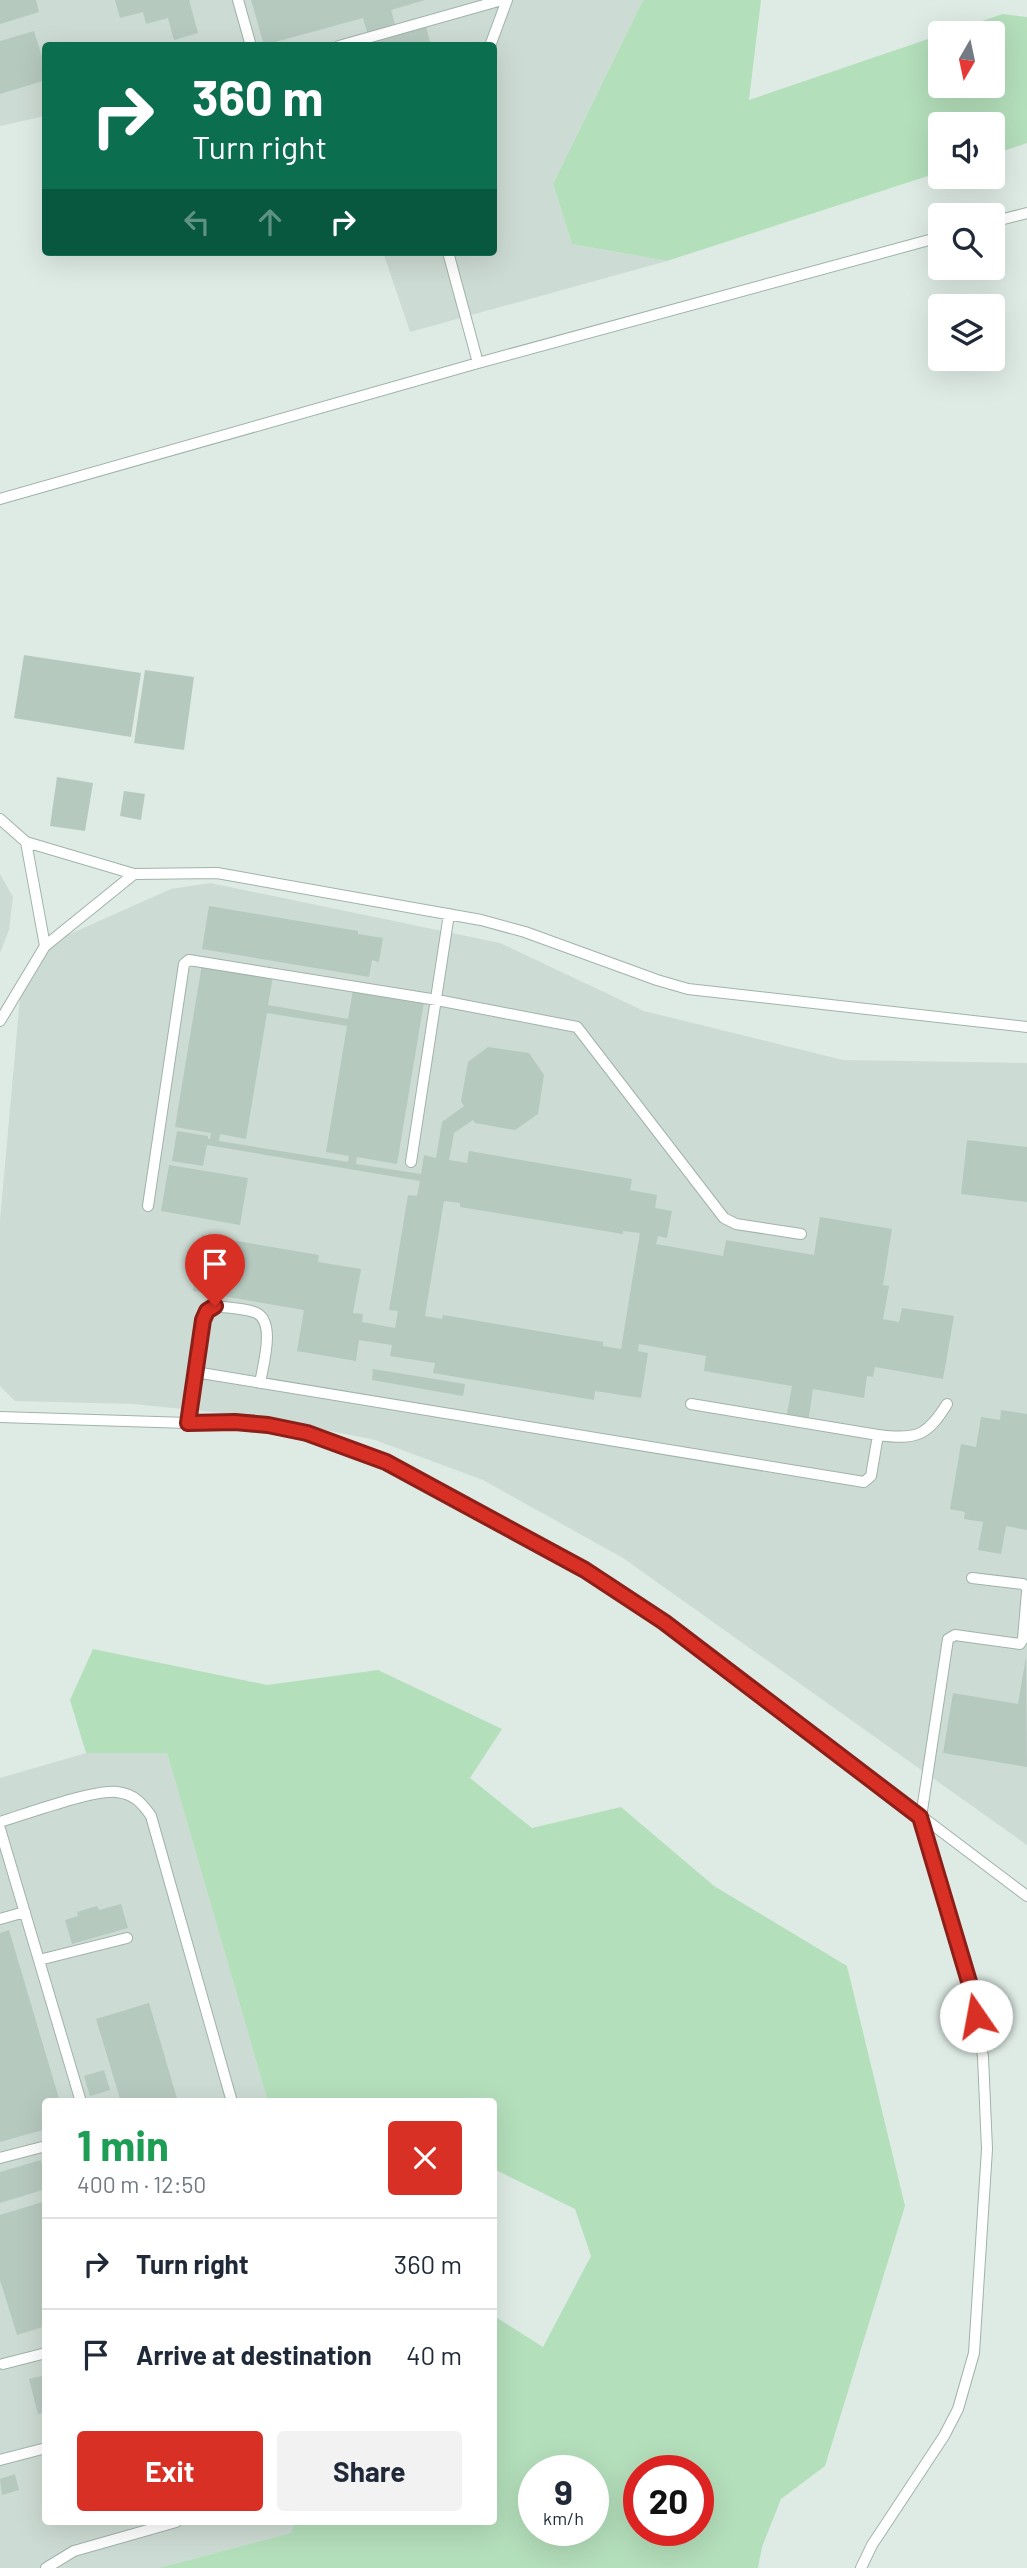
<!DOCTYPE html>
<html lang="en">
<head>
<meta charset="utf-8">
<style>
	:root { --surface:#fff; --page:#f2f2f3; --text:#1f2937; --muted:#747a83; --line:#e0e1e3; --accent:#d93025 }
	body { margin:0; font-family:Barlow,sans-serif; background:var(--page); color:var(--text); height:100vh; display:flex; flex-direction:column; font-size:26px; white-space:nowrap }
	* { box-sizing:border-box; margin:0 }
	p { font-size:23px; color:var(--muted) }
	.icon { flex:none; width:38px; height:38px; fill:none; stroke:currentColor; stroke-width:2; stroke-linecap:round; stroke-linejoin:round }
	.map { position:relative; flex:1; overflow:hidden }
	.panel { position:absolute; left:42px; top:2098px; width:455px; height:427px; display:flex; flex-direction:column; background:var(--surface); border-radius:7px; box-shadow:0 7px 28px #0002 }
	.panel>* { flex:none }
	.banner { position:absolute; left:42px; top:42px; width:455px; height:214px; border-radius:7px; box-shadow:0 7px 28px #0002; background:#0b6e4f; color:#fff; overflow:hidden }
	.needle { width:46px; rotate:189deg }
	.fabs { position:absolute; left:928px; top:21px; display:grid; gap:14px }
	.fabs a { display:grid; place-items:center; width:77px; height:77px; border-radius:7px; background:var(--surface); box-shadow:0 7px 28px #0002; font-size:35px }
	.speed { position:absolute; left:518px; top:2455px; display:flex; gap:14px; font-size:35px; font-weight:700; text-align:center }
	.speed>* { display:grid; place-content:center; width:91px; height:91px; border-radius:50%; background:var(--surface); box-shadow:0 7px 28px #0002; line-height:1 }
	.speed small { font-size:18px; font-weight:400 }
	.speed .limit { border:10px solid #d22; background:#fff; color:#111 }
	.pin { position:absolute; display:grid; place-items:center; width:60px; height:60px; color:#fff; margin:-72px -30px; border-radius:50% 50% 50% 0; rotate:-45deg; box-shadow:0 0 7px #0007 }
	.pin .icon { rotate:45deg }
	.me { position:absolute; width:77px; margin:-38px; rotate:348deg; stroke-linejoin:round; filter:drop-shadow(0 0 5px #0008) }
	.turn { display:flex; align-items:center; gap:24px; height:147px; padding:0 35px; font-size:32px }
	.turn .icon { width:91px; height:91px; stroke-width:2.5 }
	.turn b { display:block; font-size:49px; line-height:60px }
	.lanes { display:flex; align-items:center; height:66px; padding:0 35px; background:#0003; justify-content:center; gap:35px; direction:ltr }
	.lanes .off { opacity:.35 }
	.round { display:grid; place-items:center; flex:none; width:74px; height:74px; border-radius:7px; background:var(--page) }
	.summary { display:flex; align-items:center; justify-content:space-between; height:119px; padding:0 35px }
	h1 { font-size:42px; font-weight:700; line-height:52px; color:#1e9e55 }
	.cta { display:flex; gap:14px; margin-top:auto; padding:14px 35px }
	.cta a { flex:1; height:80px; border-radius:7px; background:var(--accent); color:#fff; font-size:28px; font-weight:700; line-height:80px; text-align:center }
	.cta a+a { background:var(--page); color:var(--text) }
	ul { padding:0; list-style:none }
	li { display:flex; align-items:center; gap:21px; height:91px; padding:0 35px; border-top:2px solid var(--line) }
	li div { flex:1 }
	li b { display:block; font-size:26px }
	li em { font-style:normal }
	.map>svg:first-child { display:block }
	.built { fill:#ccdbd3 }
	.green { fill:#b4dfbb; fill-rule:evenodd }
	.building { fill:#b6c9bf; fill-rule:evenodd }
	.lines { fill:none; stroke-linecap:round; stroke-linejoin:round }
	.lane-casing { stroke:#a0b3ab; stroke-width:12 }
	.lane { stroke:#fff; stroke-width:10 }
	.route-casing { stroke:#8d1f18; stroke-width:18 }
	.route { stroke:#d93025; stroke-width:12 }
</style>
</head>
<body>
<div class="map">
<svg width="1027" height="2568" viewBox="0 0 1027 2568">
	<rect width="100%" height="100%" fill="#deebe4"/>
	<!-- built -->
	<path class="built" d="M0 0H643L553 184 572 244 667 261 410 332 383 252H494V46H46L45 116 0 126Z
		M0 874 13 897 9 930 0 953Z
		M210 883 500 943 644 1011 843 1060 1027 1063V1845L623 1558 483 1480 375 1440 262 1417 133 1404 15 1401 0 1386V1220L21 987 52 942 171 889Z
		M86 1753H167L268 2102H46V2522H295L291 2533 158 2568H0V1778Z"/>
	<!-- green -->
	<path class="green" d="M643 0H761L749 100 940 35V86H992V33H945L1003 14 1027 17V143L992 155V124H940V172L667 261 572 244 553 184Z
		M93 1649 267 1685 378 1670 502 1729 470 1778 532 1828 621 1807 714 1886 847 1966 905 2206 825 2466 781 2499 762 2547 758 2568H158L291 2533 295 2522H494V2316L543 2347 591 2256 575 2209 494 2169V2102H268L167 1753H86L70 1700ZM593 2471V2530H534V2471ZM639 2471H698V2530H639Z"/>
	<!-- building -->
	<path class="building" d="M0 0H36L39 12 0 24Z
		M115 0H189L198 33 174 40 168 18 146 24 143 12 120 18Z
		M251 0H425L391 10 398 34 426 26 431 46H361L370 42 363 18 264 45Z
		M34 31 46 69V80L0 94V41Z
		M24 655 141 673 131 737 14 718Z
		M145 670 194 677 184 750 134 743Z
		M57 777 93 783 85 831 50 826Z
		M124 791 145 794 141 820 120 816Z
		M209 906 358 931V934L383 938 379 962 372 960 369 977 202 949Z
		M202 964 273 976 268 1005 348 1019 353 990 424 1002 397 1164 357 1157 356 1164 421 1174 424 1155 436 1158 442 1122 464 1106 461 1101 468 1062 488 1047 529 1053 544 1075 538 1114 515 1130 475 1123 473 1120 454 1133 449 1160 467 1163 469 1151 632 1179 630 1190 657 1195 655 1208 672 1211 667 1238 658 1236 656 1244 723 1256 726 1240 814 1255 820 1217 892 1229 883 1285 889 1286 883 1319 899 1322 902 1308 954 1316 943 1379 875 1367 873 1377 867 1376 864 1398 813 1389 808 1423 786 1419 792 1386 704 1371 706 1356 639 1344 638 1351 648 1353 641 1398 595 1391 594 1400 433 1373 435 1363 390 1356 392 1345 359 1340 356 1361 297 1351 304 1310 193 1291 202 1235 319 1255 318 1262 361 1269 353 1313 363 1314 362 1322 395 1328 398 1311 389 1310 408 1195 417 1196 420 1181 207 1145 203 1166 172 1161 177 1131 208 1136V1139H210L211 1133 175 1127ZM267 1013 347 1026 326 1152 349 1156 348 1162 219 1141 220 1134 246 1139ZM444 1201 460 1203V1207L623 1234V1231L640 1233 621 1349 603 1346V1342L443 1315 442 1319 425 1316Z
		M967 1140 1027 1147V1202L961 1194Z
		M169 1165 248 1178 240 1225 161 1211Z
		M373 1369 465 1384 463 1396 372 1380Z
		M1001 1410 1027 1414V1530L1006 1526 1001 1554 978 1550 983 1522 964 1519 965 1512 950 1509 961 1444 976 1447 981 1417 1000 1420Z
		M1026 1657 1027 1767 943 1753 953 1693 1018 1704Z
		M121 1904 128 1928 72 1944 65 1920 78 1916 77 1912 97 1906 99 1910Z
		M9 1930 60 2102H46V2129L0 2142V1933Z
		M149 2003 178 2102H121L96 2019Z
		M104 2070 110 2090 90 2096 84 2076Z
		M41 2160 43 2169 46 2168V2189L0 2203V2172Z
		M46 2201V2326L17 2335 0 2280V2215Z
		M46 2375V2412L38 2414 29 2379Z
		M15 2474 19 2490 2 2495 0 2479Z"/>
	<g class="lines">
		<!-- lane casing -->
		<g class="lane-casing">
			<path id="lane" d="M238 0 251 46
				M339 46 502 0
				M490 46 507 0
				M992 222 1027 213
				M448 252 478 363
				M0 499 478 363 940 237
				M0 819 26 842 134 874 217 873 481 920 525 932 657 980 688 989 1027 1027
				M26 842 45 946
				M0 1021 45 946 134 874
				M411 1162 449 914
				M148 1206 184 964 189 960 437 1000 577 1027 724 1218 736 1224 801 1234
				M195 1372 864 1482 871 1476 878 1435C917 1440 927 1436 947 1404
				M691 1404 878 1435
				M0 1417 188 1423 235 1422 268 1425 307 1433 386 1462 607 1582 664 1622 1027 1896
				M188 1423 203 1320 207 1311 215 1306C228 1308 242 1308 254 1312 277 1319 263 1365 260 1383
				M972 1578 1023 1584 1027 1588
				M0 1822C26 1814 94 1789 117 1792 134 1794 142 1803 151 1816L232 2102
				M0 1829 81 2102
				M0 1919 25 1912
				M39 1960 127 1938
				M0 2158 46 2146
				M3 2364 46 2353
				M0 2460 46 2448
				M46 2568 74 2551 176 2522
				M861 2568 872 2545 944 2436 958 2409 974 2353 987 2149 983 2057 973 1995 921 1817 948 1639 955 1635 1020 1644 1023 1639 1027 1592"/>
		</g>
		<!-- lane -->
		<use href="#lane" class="lane"/>
	</g>
	<g class="lines">
		<!-- route casing -->
		<g class="route-casing">
			<path id="route" d="M215 1306 207 1311 203 1320 188 1423 235 1422 268 1425 307 1433 386 1462 585 1570 664 1622 920 1817 973 1995 976 2016"/>
		</g>
		<!-- route -->
		<use href="#route" class="route"/>
	</g>
</svg>
<div class="fabs">
<a><svg class="needle" viewBox="-14 -14 28 28"><path d="M0-13l5 13h-10z" fill="#e53935"/><path d="M0 13l5-13h-10z" fill="#747a83"/></svg></a>
<a><svg class="icon" aria-label="sound" viewBox="0 0 24 24"><path d="M4 9h4l5-4v14l-5-4H4zM17 9q2 3 0 6"/></svg></a>
<a><svg class="icon" aria-label="search" viewBox="0 0 24 24"><circle cx="10" cy="10" r="6"/><path d="M15 15l6 6"/></svg></a>
<a><svg class="icon" aria-label="layers" viewBox="0 0 24 24"><path d="M12 4l9 5-9 5-9-5zM3 14l9 5 9-5"/></svg></a>
</div>
<div class="speed"><div>9<small>km/h</small></div><div class="limit">20</div></div>
<div class="pin" style="left:215px;top:1306px;background:#d93025"><svg class="icon" aria-label="arrive" viewBox="0 0 24 24"><path d="M6 21V4h12l-3 4 3 4H6"/></svg></div>
<svg class="me" style="left:976px;top:2016px" viewBox="-20 -20 40 40"><circle r="19" fill="#fff"/><path d="M0-13L10 11 0 6-10 11z" fill="#d93025"/></svg>
<div class="banner">
<div class="turn"><svg class="icon" aria-label="right" viewBox="0 0 24 24"><path d="M7 20v-9h11M14 6l5 5-5 5"/></svg><div><b>360 m</b>Turn right</div></div>
<div class="lanes"><svg class="icon off" aria-label="left" viewBox="0 0 24 24"><path d="M17 20v-9H6M10 6l-5 5 5 5"/></svg><svg class="icon off" aria-label="ahead" viewBox="0 0 24 24"><path d="M12 20V5M6 11l6-6 6 6"/></svg><svg class="icon" aria-label="right" viewBox="0 0 24 24"><path d="M7 20v-9h11M14 6l5 5-5 5"/></svg></div>
</div>
<section class="panel">
<div class="summary"><div><h1>1 min</h1><p>400 m · 12:50</p></div><a class="round" style="background:#d93025;color:#fff"><svg class="icon" aria-label="close" viewBox="0 0 24 24"><path d="M6 6l12 12M18 6L6 18"/></svg></a></div>
<ul>
<li><svg class="icon" aria-label="right" viewBox="0 0 24 24"><path d="M7 20v-9h11M14 6l5 5-5 5"/></svg><div><b>Turn right</b></div><em>360 m</em></li>
<li><svg class="icon" aria-label="arrive" viewBox="0 0 24 24"><path d="M6 21V4h12l-3 4 3 4H6"/></svg><div><b>Arrive at destination</b></div><em>40 m</em></li>
</ul>
<div class="cta"><a>Exit</a><a>Share</a></div>
</section>
</div>
</body>
</html>
